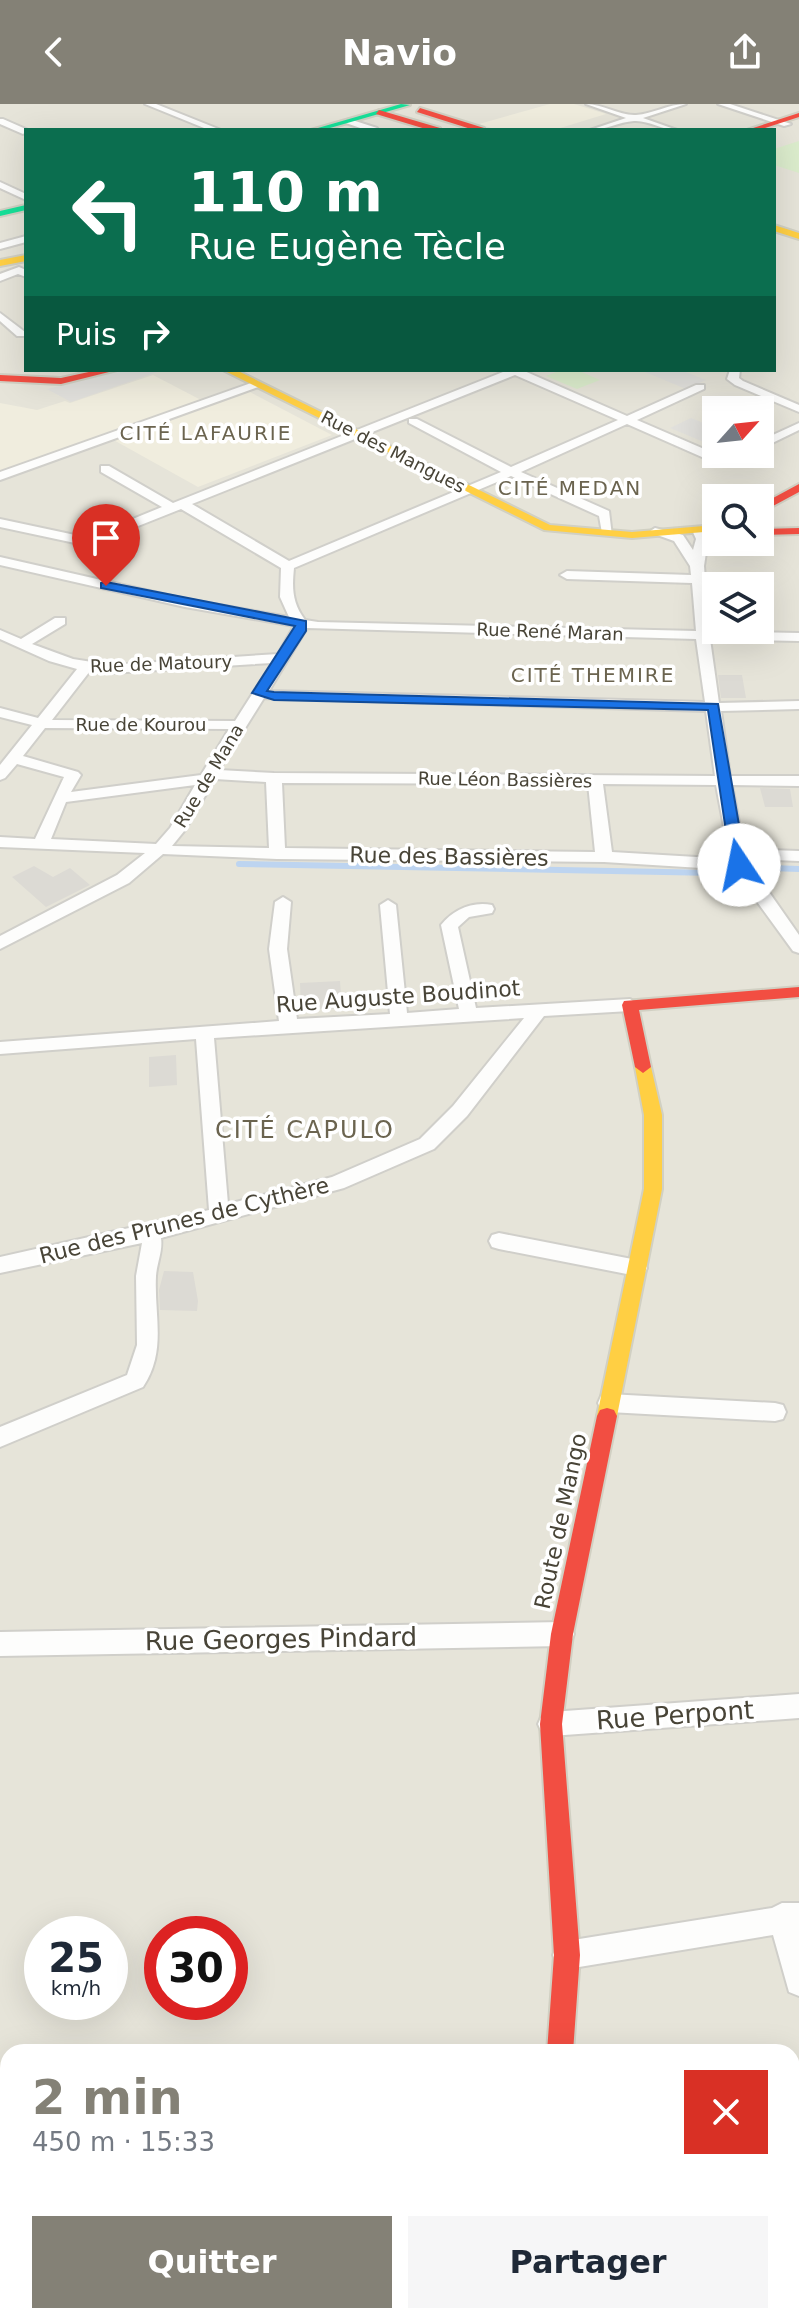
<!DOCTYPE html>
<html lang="fr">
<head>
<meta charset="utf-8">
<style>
	:root { --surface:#fff; --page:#f6f6f7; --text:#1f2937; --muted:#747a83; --accent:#848176 }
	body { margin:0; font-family:"DejaVu Sans",sans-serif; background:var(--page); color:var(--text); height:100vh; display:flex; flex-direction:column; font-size:30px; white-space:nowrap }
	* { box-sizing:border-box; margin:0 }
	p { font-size:26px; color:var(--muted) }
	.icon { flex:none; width:44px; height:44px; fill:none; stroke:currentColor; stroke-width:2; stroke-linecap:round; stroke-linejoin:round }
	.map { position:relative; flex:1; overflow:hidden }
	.side { position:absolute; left:0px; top:1940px; width:800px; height:280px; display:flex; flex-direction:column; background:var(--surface); border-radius:24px 24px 0 0; box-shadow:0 8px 32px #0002 }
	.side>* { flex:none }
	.guide { position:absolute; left:24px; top:24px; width:752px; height:244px; border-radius:0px; box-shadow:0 8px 32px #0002; background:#0b6e4f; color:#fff; overflow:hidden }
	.needle { width:52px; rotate:63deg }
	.fabs { position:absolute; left:702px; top:292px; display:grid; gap:16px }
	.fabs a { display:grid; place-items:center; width:72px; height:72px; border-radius:0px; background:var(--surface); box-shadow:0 8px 32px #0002; font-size:40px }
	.speed { position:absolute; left:24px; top:1812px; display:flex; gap:16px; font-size:40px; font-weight:700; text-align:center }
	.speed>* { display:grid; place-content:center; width:104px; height:104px; border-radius:50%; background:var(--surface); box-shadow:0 8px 32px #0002; line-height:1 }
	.speed small { font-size:20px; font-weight:400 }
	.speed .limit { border:12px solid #d22; background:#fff; color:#111 }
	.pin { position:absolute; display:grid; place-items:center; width:68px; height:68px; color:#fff; margin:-82px -34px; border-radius:50% 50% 50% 0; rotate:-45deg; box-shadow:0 0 8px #0007 }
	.pin .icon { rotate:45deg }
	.me { position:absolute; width:88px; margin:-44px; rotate:349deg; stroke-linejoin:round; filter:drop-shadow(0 0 6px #0008) }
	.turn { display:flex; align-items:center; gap:28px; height:168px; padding:0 32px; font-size:36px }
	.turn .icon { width:104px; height:104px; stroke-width:2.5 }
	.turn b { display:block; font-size:56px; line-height:68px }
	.then { display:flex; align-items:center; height:76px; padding:0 32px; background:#0003; gap:16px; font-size:30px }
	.round { display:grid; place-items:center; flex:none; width:84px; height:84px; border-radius:0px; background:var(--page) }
	.headline { display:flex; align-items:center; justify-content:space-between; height:136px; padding:0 32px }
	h1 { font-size:48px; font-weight:700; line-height:60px; color:var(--accent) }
	.action { display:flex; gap:16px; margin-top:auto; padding:16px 32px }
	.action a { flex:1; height:92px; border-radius:0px; background:var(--accent); color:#fff; font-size:32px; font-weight:700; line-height:92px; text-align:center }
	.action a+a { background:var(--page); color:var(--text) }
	header { display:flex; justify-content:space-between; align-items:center; height:104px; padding:0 32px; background:var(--accent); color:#fff; font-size:36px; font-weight:700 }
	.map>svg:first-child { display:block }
	.residential { fill:#e6e4d9; fill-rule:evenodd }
	.education { fill:#f0edde }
	.green { fill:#dbeccc }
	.parking { fill:#e1e0dc }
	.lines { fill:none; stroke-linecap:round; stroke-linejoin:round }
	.stream { stroke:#bdd4f0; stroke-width:6 }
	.building { fill:#dcdad4 }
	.street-casing { stroke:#d0cfca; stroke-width:4 }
	.fast-casing { stroke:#d1d0c3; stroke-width:4 }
	.slow-casing { stroke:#d1d0c3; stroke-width:4 }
	.jam-casing { stroke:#d1d0c3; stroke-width:4 }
	.street { fill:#fdfdfc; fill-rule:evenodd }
	.fast { fill:#16e098; fill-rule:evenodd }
	.slow { fill:#ffcf43; fill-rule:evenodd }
	.jam { fill:#f24e42; fill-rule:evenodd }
	.route { fill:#1a73e8; stroke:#114b97; stroke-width:2 }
	.labels { text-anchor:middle; stroke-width:7; stroke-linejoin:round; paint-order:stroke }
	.far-street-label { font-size:18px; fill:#484437; stroke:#fff }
	.far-neighbourhood-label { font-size:20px; letter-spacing:2px; fill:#6b644f; stroke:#fff }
	.street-label { font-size:22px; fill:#484437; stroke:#fff }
	.neighbourhood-label { font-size:24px; letter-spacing:2px; fill:#6b644f; stroke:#fff }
	.near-street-label { font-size:26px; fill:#484437; stroke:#fff }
</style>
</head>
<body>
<header><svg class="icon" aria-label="back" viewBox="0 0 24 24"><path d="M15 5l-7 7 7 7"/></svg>Navio<svg class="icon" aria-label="share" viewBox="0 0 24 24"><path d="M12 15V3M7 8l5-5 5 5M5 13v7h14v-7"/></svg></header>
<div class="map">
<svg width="799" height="2220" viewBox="0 0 799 2220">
	<rect width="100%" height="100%" fill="#f2f1ec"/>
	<!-- residential -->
	<path class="residential" d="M0 0H799V2220H0ZM26 26H774V266H26ZM716 306H760V350H716ZM716 394H760V438H716ZM716 482H760V526H716ZM42 1830H110V1898H42ZM162 1830H230V1898H162ZM8 1948H792V2212H8Z"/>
	<!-- education -->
	<path class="education" d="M550 0H574L606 10 554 26H497L479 20Z
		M153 271 201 296 0 368V299L37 306 65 297 70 299Z
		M248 287 332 331 198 383 110 334Z"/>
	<!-- green -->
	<path class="green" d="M799 37V69L774 61V45Z
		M561 266H577L600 276 577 285 546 272Z"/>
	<!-- parking -->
	<path class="parking" d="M124 266H163L71 298 47 285Z
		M640 266H681L706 276 686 285Z
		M691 314 716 324V343L670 324Z"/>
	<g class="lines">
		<!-- stream -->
		<path class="stream" d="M239 760 716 769
			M770 764 799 765"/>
	</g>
	<!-- building -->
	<path class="building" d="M718 571H742L746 594H721Z
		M760 684 790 685 793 703H765Z
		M34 762 53 773 70 764 90 781 46 803 12 773Z
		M340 877 342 904 301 906 300 879Z
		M176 951 177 981 149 983V953Z
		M164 1167 193 1168 198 1197 197 1207 160 1206 159 1186Z"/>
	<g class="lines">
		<!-- street casing -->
		<g class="street-casing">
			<path id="street" d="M145 0H156L221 26H209Z
				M586 0C603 0 620 12 636 11 653 10 668 0 686 0L643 14 677 26C662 26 648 16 634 17 619 18 605 26 590 26L626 14Z
				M718 0H730L791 20 784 22Z
				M0 15H3L28 26 23 30 0 20Z
				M349 15 377 24 378 26H366L346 19Z
				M0 78 26 90V96L0 84Z
				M26 132V138L0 145V139Z
				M19 163 26 166V173L18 170 0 177V170Z
				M0 209 25 228V232H17L0 217Z
				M508 266H522L627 312 696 281H704V285L637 316 718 351 747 350 725 360 711 357 627 320 521 368 609 407 612 432 602 429 599 412 511 372 294 464C292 484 292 499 305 516L318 518 696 527 692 479 567 475 560 471 567 467 691 471 690 462 674 437 649 428 655 424 683 431 693 446 696 435 692 426 702 423 708 435 704 462 709 527 799 529V537L710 535 719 599 799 597V605L721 607 730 672H799V682L732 681 744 745 799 747V757L746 755 799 831V849L793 847 734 766 604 758 277 755 163 750 129 779 0 845V832L117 771 145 749 0 743V733L35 735 64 673 17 660 5 674 0 676V661L32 621 0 613V604L38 614 77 565 49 557 0 535V526L21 535 55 514H65V520L32 540 73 555 111 561 278 550 294 522 185 503 0 461V453L185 495 289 513 280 493 281 464 181 405 108 434 75 439 0 423V415L75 431 101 428 162 403 101 368V362H109L173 399ZM515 271 618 316 511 363 417 315H409V319L501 368 289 457 192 400ZM307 524 696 535 705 598 269 587ZM272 559 235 617 52 616 90 567 111 569ZM264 594 706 607 715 672 274 669 219 666ZM45 624 229 625 201 671 71 688 81 671 78 668 23 652ZM215 675 266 678 269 744 172 742 185 726ZM282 679 588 680 595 748 285 744ZM603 680 716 681 730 755 612 748ZM195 681 170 724 156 740 51 735 66 698Z
				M730 266H740L739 274 743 277 799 301V308L735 281 727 275Z
				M257 277 263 280 261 282 0 376V368Z
				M799 319V326L760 345V337Z
				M283 793 291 798 287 845 297 915 390 910 380 801 388 796 396 801 407 909 459 905 441 821C453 806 472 797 492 801L494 805 492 809 469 813 458 823 476 904 630 895 639 901 630 907 544 912 467 1012 434 1045 344 1084 161 1134C163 1147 157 1158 156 1172 154 1212 167 1247 143 1283L0 1343V1323L127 1271 137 1241 136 1172 142 1139 0 1169V1153L209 1106 196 935 0 950V938L279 917 269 845 275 798ZM524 914 453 1002 420 1035 332 1073 228 1100 214 934Z
				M499 1129 637 1156 644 1158 647 1164 644 1170 637 1172 499 1145 492 1143 489 1137 492 1131Z
				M609 1290 775 1299 783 1301 786 1308 783 1315 775 1317 609 1308 601 1306 598 1299 601 1292Z
				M562 1518 571 1522 574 1530 571 1538 562 1542 0 1552V1528Z
				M799 1590V1614L551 1632 542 1629 538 1620 542 1611 551 1608Z
				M782 1799H799V1892L789 1888 773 1831 567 1865 557 1861 553 1851 557 1841 567 1837 772 1804Z
				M328 2212H406L403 2220H325Z"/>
		</g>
		<!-- fast casing -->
		<g class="fast-casing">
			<path id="fast" d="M401 0 410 1 323 26H311Z
				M26 101V106L0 112V107Z"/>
		</g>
		<!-- slow casing -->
		<g class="slow-casing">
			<path id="slow" d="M774 121 799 129V135L774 127Z
				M26 151V157L0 162V156Z
				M223 266H236L550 421 632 428 716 421V427L632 434 544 426Z
				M643 957 651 963 662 1011V1085L617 1312 614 1318 607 1320 600 1318 597 1312 644 1085V1011L635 963Z"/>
		</g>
		<!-- jam casing -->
		<g class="jam-casing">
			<path id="jam" d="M420 4 484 24 485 26H474L417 8Z
				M379 6 440 24 441 26H429L376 10Z
				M799 9V13L759 26H747Z
				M98 266H117L61 280 0 277V271L61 274Z
				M799 380V388L760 409V401Z
				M799 424V430L760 431V425Z
				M799 883V893L639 906 651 963 643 969 635 963 622 901 624 897Z
				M607 1304 614 1306 617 1312 573 1530 562 1620 580 1851 573 1948H547L554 1851 540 1620 551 1530 597 1312 600 1306Z
				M463 2212H491L490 2220H462Z"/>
		</g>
		<!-- street -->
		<use href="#street" class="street"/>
		<!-- fast -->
		<use href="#fast" class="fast"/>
		<!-- slow -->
		<use href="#slow" class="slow"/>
		<!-- jam -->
		<use href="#jam" class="jam"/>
	</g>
	<!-- route -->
	<path class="route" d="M106 478 306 517V527L267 587 274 588 718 600 746 761 739 766 731 761 708 606 274 596 252 589 295 522 101 484V479Z"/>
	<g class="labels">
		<!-- far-street labels -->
		<g class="far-street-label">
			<text transform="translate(393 348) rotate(27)" y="6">Rue des Mangues</text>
			<text transform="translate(550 528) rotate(2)" y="6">Rue René Maran</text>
			<text transform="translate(161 560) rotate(-2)" y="6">Rue de Matoury</text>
			<text x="141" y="627">Rue de Kourou</text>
			<text transform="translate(209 672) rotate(-59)" y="6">Rue de Mana</text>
			<text transform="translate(505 676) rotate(1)" y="6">Rue Léon Bassières</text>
		</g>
		<!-- far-neighbourhood labels -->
		<g class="far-neighbourhood-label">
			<text x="206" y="336">CITÉ LAFAURIE</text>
			<text x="570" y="391">CITÉ MEDAN</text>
			<text x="593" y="578">CITÉ THEMIRE</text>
		</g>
		<!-- street labels -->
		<g class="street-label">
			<text transform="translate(449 752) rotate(1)" y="8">Rue des Bassières</text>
			<text transform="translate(398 892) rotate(-4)" y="8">Rue Auguste Boudinot</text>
			<text transform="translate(184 1116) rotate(-14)" y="8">Rue des Prunes de Cythère</text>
			<text transform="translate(560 1417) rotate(-78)" y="8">Route de Mango</text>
		</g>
		<!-- neighbourhood labels -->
		<g class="neighbourhood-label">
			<text x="305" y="1034">CITÉ CAPULO</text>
		</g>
		<!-- near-street labels -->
		<g class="near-street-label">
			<text transform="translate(281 1535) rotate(-1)" y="9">Rue Georges Pindard</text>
			<text transform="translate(675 1611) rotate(-4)" y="9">Rue Perpont</text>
		</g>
	</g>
</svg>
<div class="fabs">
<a><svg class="needle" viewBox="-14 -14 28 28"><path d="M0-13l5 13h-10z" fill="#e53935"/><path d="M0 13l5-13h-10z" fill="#747a83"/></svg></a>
<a><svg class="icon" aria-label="search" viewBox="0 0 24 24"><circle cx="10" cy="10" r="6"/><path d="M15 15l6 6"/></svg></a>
<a><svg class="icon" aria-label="layers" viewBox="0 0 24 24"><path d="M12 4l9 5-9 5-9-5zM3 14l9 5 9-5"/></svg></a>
</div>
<div class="speed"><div>25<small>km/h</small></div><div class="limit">30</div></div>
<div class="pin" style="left:106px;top:482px;background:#d93025"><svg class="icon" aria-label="arrive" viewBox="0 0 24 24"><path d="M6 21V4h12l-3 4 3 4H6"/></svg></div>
<svg class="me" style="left:739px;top:761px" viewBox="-20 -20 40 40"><circle r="19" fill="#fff"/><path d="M0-13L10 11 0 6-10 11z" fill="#1a73e8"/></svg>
<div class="guide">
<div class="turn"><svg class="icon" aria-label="left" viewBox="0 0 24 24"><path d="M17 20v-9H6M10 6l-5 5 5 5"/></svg><div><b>110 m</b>Rue Eugène Tècle</div></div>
<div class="then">Puis<svg class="icon" aria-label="right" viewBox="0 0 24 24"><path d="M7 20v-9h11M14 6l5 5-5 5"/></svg></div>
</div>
<section class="side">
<div class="headline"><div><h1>2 min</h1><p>450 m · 15:33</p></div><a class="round" style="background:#d93025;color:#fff"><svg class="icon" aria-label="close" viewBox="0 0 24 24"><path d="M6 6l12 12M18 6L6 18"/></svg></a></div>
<div class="action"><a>Quitter</a><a>Partager</a></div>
</section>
</div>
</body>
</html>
